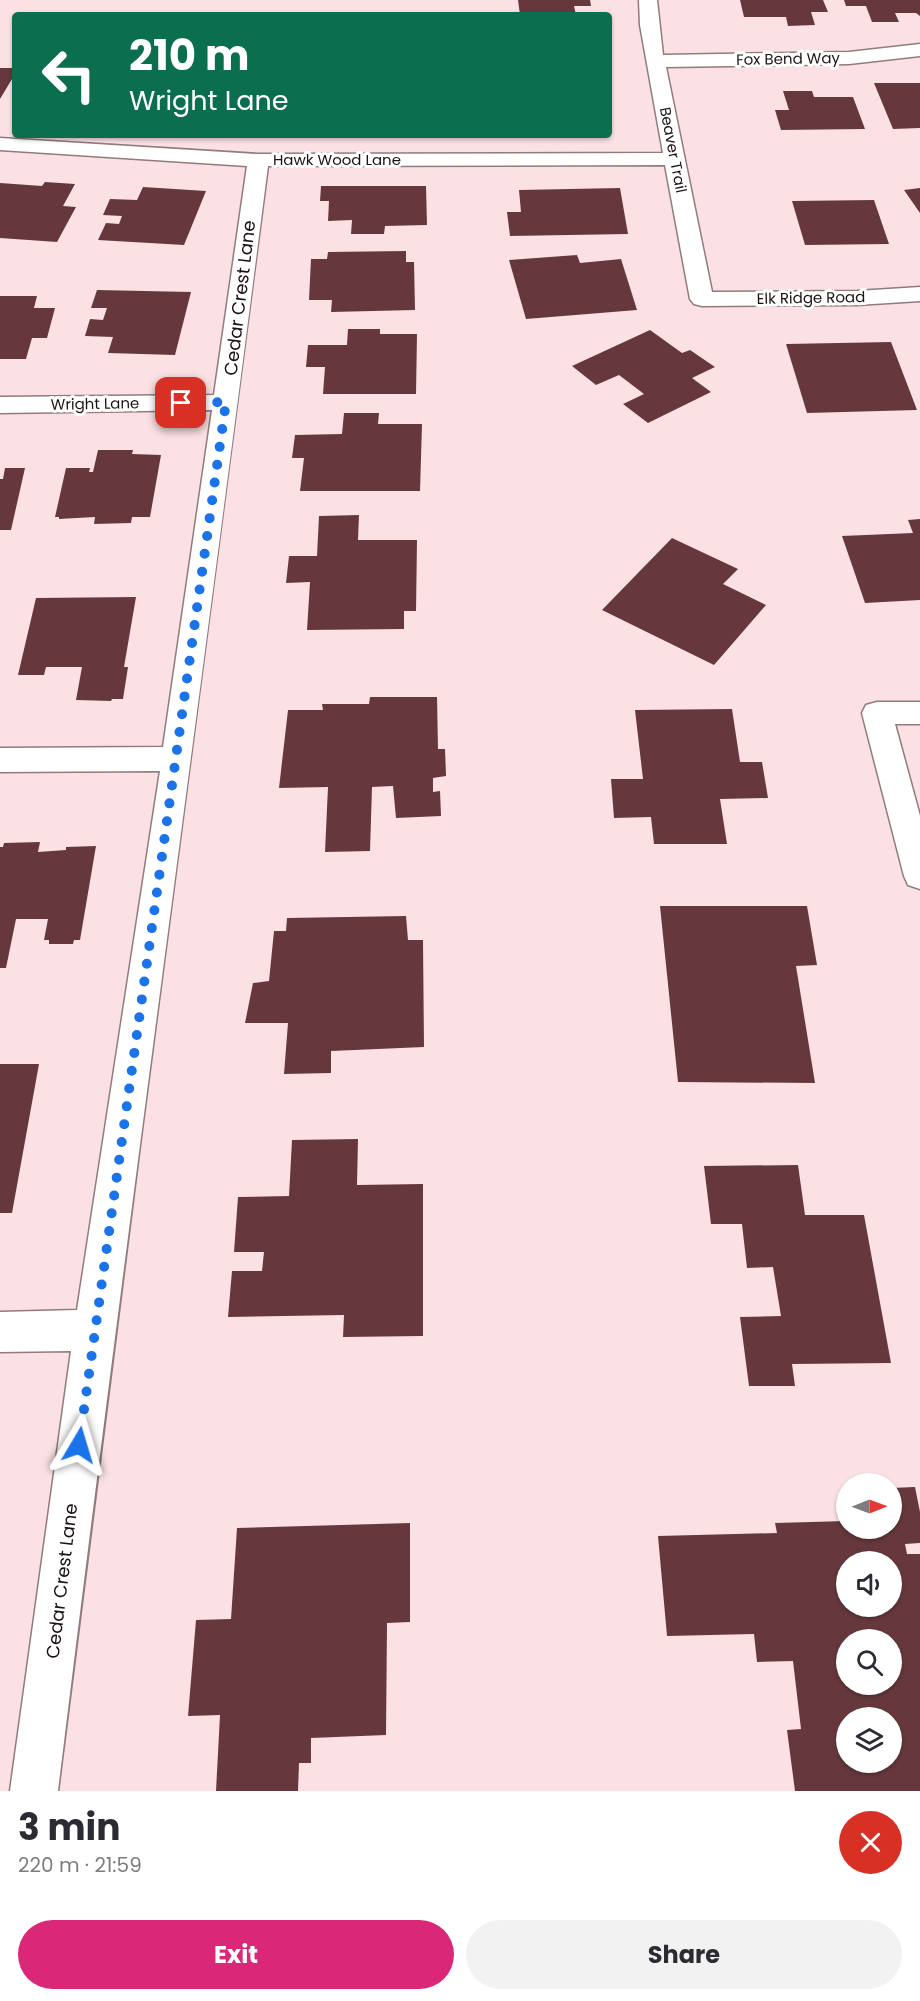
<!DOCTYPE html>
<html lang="en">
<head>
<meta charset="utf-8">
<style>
	:root { --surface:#fff; --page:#f2f2f3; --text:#2b2b33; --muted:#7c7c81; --accent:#db2777 }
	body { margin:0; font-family:Poppins,sans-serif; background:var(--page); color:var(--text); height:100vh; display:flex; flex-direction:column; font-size:22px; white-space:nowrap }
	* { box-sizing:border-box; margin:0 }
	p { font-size:20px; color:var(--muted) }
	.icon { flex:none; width:33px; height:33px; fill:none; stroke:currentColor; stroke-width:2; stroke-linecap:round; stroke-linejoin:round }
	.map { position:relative; height:1791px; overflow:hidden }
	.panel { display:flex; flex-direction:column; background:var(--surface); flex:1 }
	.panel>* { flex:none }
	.hud { position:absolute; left:12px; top:12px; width:600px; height:126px; border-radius:6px; box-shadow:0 2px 4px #0004; background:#0b6e4f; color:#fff; overflow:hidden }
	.needle { width:39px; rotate:89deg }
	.controls { position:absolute; left:836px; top:1473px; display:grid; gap:12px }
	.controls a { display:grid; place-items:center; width:66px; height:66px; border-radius:50%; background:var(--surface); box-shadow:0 2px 4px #0004; font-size:30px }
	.pin { position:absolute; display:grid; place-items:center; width:51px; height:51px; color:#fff; margin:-26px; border-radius:12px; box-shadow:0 3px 9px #0006 }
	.me { position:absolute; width:66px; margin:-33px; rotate:7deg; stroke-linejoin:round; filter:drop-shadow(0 0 4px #0008) }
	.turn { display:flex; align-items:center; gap:21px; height:126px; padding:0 18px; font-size:27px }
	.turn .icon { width:78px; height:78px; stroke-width:2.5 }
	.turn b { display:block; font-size:42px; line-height:51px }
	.round { display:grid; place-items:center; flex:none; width:63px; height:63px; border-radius:32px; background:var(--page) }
	.head { display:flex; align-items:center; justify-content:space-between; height:102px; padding:0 18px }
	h1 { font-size:36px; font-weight:700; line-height:45px }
	.button { display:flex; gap:12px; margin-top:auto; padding:12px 18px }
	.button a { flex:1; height:69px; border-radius:36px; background:var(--accent); color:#fff; font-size:24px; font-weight:700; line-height:69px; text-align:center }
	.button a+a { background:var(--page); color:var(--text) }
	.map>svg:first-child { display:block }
	.building { fill:#66383d; fill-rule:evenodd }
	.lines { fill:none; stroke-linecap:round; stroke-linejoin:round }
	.minor-casing { stroke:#917b7c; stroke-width:3 }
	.minor { fill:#fff; fill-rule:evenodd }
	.route { stroke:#1a73e8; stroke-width:10; stroke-dasharray:0 18 }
	.labels { text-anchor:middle; stroke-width:6; stroke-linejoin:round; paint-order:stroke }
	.far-street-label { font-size:15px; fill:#1b1314; stroke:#fff }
	.street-label { font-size:18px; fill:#1b1314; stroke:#fff }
</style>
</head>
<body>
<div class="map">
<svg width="920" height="1791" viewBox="0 0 920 1791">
	<rect width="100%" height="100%" fill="#fbe1e3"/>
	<!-- building -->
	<path class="building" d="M518 0H590L591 6H574L576 15H520Z
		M740 0H823L828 12H811L815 25 788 26 786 17H744Z
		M844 0H920V16L916 13H895L899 22H872L866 6H846Z
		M0 68H15V74L0 99Z
		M874 83H920V128L893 129Z
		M783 91H812L814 97H853L865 129 781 130 775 110H789Z
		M45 182 75 184 63 206 76 207 57 242 0 238V183L42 186Z
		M321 186H426L427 225 385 226 384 234H351L352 220 328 221 329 201H320Z
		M143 187 206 191 184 245 98 240 106 223 119 224 122 216 103 215 110 199 137 200Z
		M620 188 628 234 510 236 507 212H521L519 190Z
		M920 188V213L904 190Z
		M874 200 889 244 805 245 792 201Z
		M406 251V262H414L415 310 331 312 332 300H309L311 259H327L328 252Z
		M577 255 580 263 621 259 637 310 526 319 509 260Z
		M97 290 191 292 175 355 108 353 113 337 85 336 90 319 103 320 107 308H91Z
		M0 296H37L34 308H55L47 338H32L26 359H0Z
		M348 329H380V334H417L416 394H323L325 367H306L308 345H347Z
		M650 330 682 353 690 350 715 367 692 378 711 392 648 423 623 404 644 394 619 375 596 385 572 366Z
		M891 342 917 410 807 413 786 344Z
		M344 413H379L378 424H422L420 491H300L304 458H292L295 435 342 434Z
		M98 450H133L132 454 161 455 150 517H132L131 523 94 524 95 517 59 519V517H55L66 468H90L89 472H93Z
		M5 468H25L11 530H0V479H3Z
		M359 515 358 540H417L416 611H404V629L307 630 310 582 286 583 289 556H317L319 516Z
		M920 519V600L865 603 842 536 913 533 908 520Z
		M672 538 738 569 723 584 766 605 714 665 602 610Z
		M136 597 124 667H128L123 699H112L111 701 76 700 82 667H46L44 675H18L36 598Z
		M370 697H437L438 749H445L446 776 433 778V792L440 791 441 816 396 818 393 786 372 787 370 851 325 852 328 787 279 788 288 710H323L322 704H369Z
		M732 709 740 762H762L768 798 720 799 727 844H654L651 817 614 818 611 779H643L635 710Z
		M40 842 38 852 66 850V847L96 846 80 940H74L73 944H49V940H44L48 919H16L6 968H0V847H3L4 843Z
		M660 906H807L817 965 796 966 815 1083 678 1082Z
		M406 916 408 940H423L424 1047 331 1051V1073L284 1074 288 1023H245L253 983 269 981 274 931H286L287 918Z
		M0 1064H39L12 1213H0Z
		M358 1139 357 1185 423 1184V1336L343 1337 344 1315 228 1317 232 1271H262L264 1252H234L238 1197 289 1196 292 1140Z
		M798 1165 805 1215H864L891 1363 792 1364 795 1386H749L740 1317 781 1316 773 1267 747 1268 742 1224H711L704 1166Z
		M915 1487 920 1512V1543L905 1544 907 1554H920V1791H795L787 1730 801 1729 793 1661 757 1662 754 1634 667 1636 658 1536 777 1533 775 1523 846 1521V1528H891V1488ZM846 1562H891V1606H846ZM846 1640H891V1684H846ZM846 1718H891V1762H846Z
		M410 1523V1622L387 1623 386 1735 311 1738V1763H299L298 1791H216L220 1715 188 1716 196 1620 231 1619 237 1528Z"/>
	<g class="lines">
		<!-- minor casing -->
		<g class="minor-casing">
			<path id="minor" d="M639 0H657L663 55 849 52 920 44V56L849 64 666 67 712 292 857 291 920 287V301L857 305 702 306 694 304 690 299 665 165 268 166C199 707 124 1249 58 1791H10L71 1351 0 1352V1312L77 1310 160 771 0 772V748L163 747 212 410 0 413V397L214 395 247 166 0 150V138L258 154 663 153 640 25Z
				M877 702H920V724H895L920 816V889L908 885 904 876 862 713 866 705Z"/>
		</g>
		<!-- minor -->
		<use href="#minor" class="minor"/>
	</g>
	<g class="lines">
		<!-- route -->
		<path class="route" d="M79 1445 226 402 181 403"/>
	</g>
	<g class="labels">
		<!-- far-street labels -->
		<g class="far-street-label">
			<text transform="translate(788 59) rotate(-1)" y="5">Fox Bend Way</text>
			<text transform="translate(673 150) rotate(79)" y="5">Beaver Trail</text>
			<text x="337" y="165">Hawk Wood Lane</text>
			<text transform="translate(811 298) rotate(-1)" y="5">Elk Ridge Road</text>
			<text transform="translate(95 404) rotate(-1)" y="5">Wright Lane</text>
		</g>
		<!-- street labels -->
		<g class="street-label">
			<text transform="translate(240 298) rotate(-83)" y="6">Cedar Crest Lane</text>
			<text transform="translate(62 1581) rotate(-83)" y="6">Cedar Crest Lane</text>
		</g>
	</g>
</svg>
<div class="controls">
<a><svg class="needle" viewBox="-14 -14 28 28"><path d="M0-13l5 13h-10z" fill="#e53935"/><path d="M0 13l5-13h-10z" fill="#7c7c81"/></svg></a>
<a><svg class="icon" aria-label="sound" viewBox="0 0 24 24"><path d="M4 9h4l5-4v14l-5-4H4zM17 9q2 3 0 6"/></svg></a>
<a><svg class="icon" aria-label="search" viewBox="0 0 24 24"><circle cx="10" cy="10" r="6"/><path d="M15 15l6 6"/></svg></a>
<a><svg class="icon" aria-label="layers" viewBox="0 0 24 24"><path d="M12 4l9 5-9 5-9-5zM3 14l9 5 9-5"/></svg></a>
</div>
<div class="pin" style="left:181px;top:403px;background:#d93025"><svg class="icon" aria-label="arrive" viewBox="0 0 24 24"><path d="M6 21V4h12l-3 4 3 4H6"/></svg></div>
<svg class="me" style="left:79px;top:1445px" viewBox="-20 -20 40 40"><path d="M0-17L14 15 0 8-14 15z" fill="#1a73e8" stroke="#fff" stroke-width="4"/></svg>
<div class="hud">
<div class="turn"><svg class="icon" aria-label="left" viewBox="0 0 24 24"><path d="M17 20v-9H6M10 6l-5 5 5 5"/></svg><div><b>210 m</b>Wright Lane</div></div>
</div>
</div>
<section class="panel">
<div class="head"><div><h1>3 min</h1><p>220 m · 21:59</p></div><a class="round" style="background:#d93025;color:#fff"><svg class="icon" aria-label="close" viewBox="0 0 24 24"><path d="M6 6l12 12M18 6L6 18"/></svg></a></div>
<div class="button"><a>Exit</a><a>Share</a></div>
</section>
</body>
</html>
